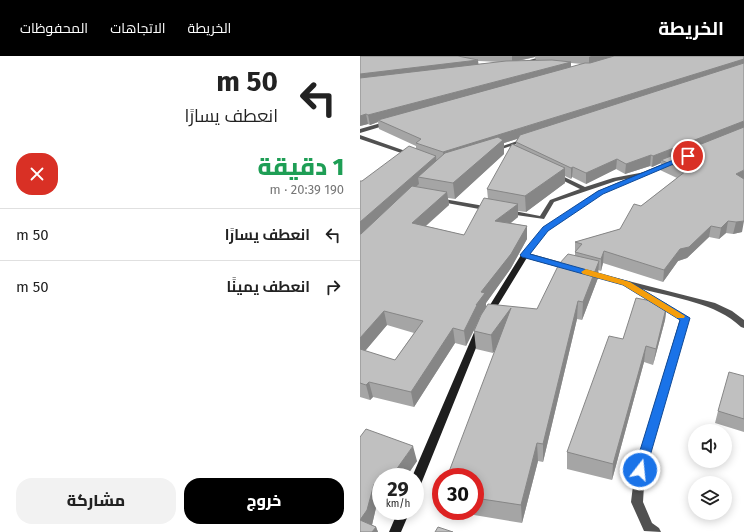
<!DOCTYPE html>
<html lang="ar">
<head>
<meta charset="utf-8">
<style>
	:root { --surface:#fff; --page:#f2f2f2; --text:#222; --muted:#767676; --line:#e0e0e0; --accent:#000 }
	body { margin:0; font-family:"Fira Sans",Cairo,sans-serif; background:var(--page); color:var(--text); direction:rtl; height:100vh; display:flex; flex-direction:column; font-size:15px; white-space:nowrap }
	* { box-sizing:border-box; margin:0 }
	p { font-size:13px; color:var(--muted) }
	.icon { flex:none; width:22px; height:22px; fill:none; stroke:currentColor; stroke-width:2; stroke-linecap:round; stroke-linejoin:round }
	.map { position:relative; flex:1; overflow:hidden; direction:ltr }
	.sheet { display:flex; flex-direction:column; background:var(--surface); width:360px }
	.sheet>* { flex:none }
	.guide { background:#fff; color:var(--text); overflow:hidden }
	.controls { position:absolute; left:328px; top:368px; display:grid; gap:8px }
	.controls a { display:grid; place-items:center; width:44px; height:44px; border-radius:50%; background:var(--surface); box-shadow:0 2px 10px #0003; font-size:20px }
	.speed { position:absolute; left:12px; top:412px; display:flex; gap:8px; font-size:20px; font-weight:700; text-align:center }
	.speed>* { display:grid; place-content:center; width:52px; height:52px; border-radius:50%; background:var(--surface); box-shadow:0 2px 10px #0003; line-height:1 }
	.speed small { font-size:10px; font-weight:400 }
	.speed .limit { border:6px solid #d22; background:#fff; color:#111 }
	.pin { position:absolute; display:grid; place-items:center; width:34px; height:34px; color:#fff; margin:-17px; border:2px solid #fff; border-radius:50%; box-shadow:0 1px 4px #0007 }
	.me { position:absolute; width:44px; margin:-22px; rotate:16deg; stroke-linejoin:round; filter:drop-shadow(0 0 3px #0008) }
	.turn { display:flex; align-items:center; gap:14px; height:84px; padding:0 16px; font-size:18px }
	.turn .icon { width:52px; height:52px; stroke-width:2.5 }
	.turn b { display:block; font-size:28px; line-height:34px }
	.round { display:grid; place-items:center; flex:none; width:42px; height:42px; border-radius:16px; background:var(--page) }
	.overview { display:flex; align-items:center; justify-content:space-between; height:68px; padding:0 16px }
	h1 { font-size:24px; font-weight:800; line-height:30px; color:#1e9e55 }
	.primary-button { display:flex; gap:8px; margin-top:auto; padding:8px 16px }
	.primary-button a { flex:1; height:46px; border-radius:16px; background:var(--accent); color:#fff; font-size:16px; font-weight:800; line-height:46px; text-align:center }
	.primary-button a+a { background:var(--page); color:var(--text) }
	ul { padding:0; list-style:none }
	li { display:flex; align-items:center; gap:12px; height:52px; padding:0 16px; border-top:1px solid var(--line) }
	li div { flex:1 }
	li b { display:block; font-size:15px }
	li em { font-style:normal }
	header { display:flex; align-items:center; gap:24px; box-sizing:border-box; height:56px; padding:0 20px; background:var(--accent); color:#fff }
	header strong { font-size:19px }
	nav { display:flex; gap:22px; margin-inline-start:auto; font-size:14px }
	main { display:flex; flex:1; min-height:0 }
	.map>svg:first-child { display:block }
	.lines { fill:none; stroke-linecap:round; stroke-linejoin:round }
	.street { fill:#515151; fill-rule:evenodd }
	.secondary { fill:#1e1e1e; fill-rule:evenodd }
	.wall { fill:#a5a5a5; fill-rule:evenodd }
	.shaded-wall { fill:#868686 }
	.building { fill:#c0c0c0; stroke:#868686 }
	.route { fill:#1a73e8; stroke:#114b97 }
	.slow { fill:#f59e0b }
</style>
</head>
<body>
<header>
<strong>الخريطة</strong>
<nav><a>الخريطة</a><a>الاتجاهات</a><a>المحفوظات</a></nav>
</header>
<main>
<div class="map">
<svg width="384" height="476" viewBox="0 0 384 476">
	<rect width="100%" height="100%" fill="#fff"/>
	<g class="lines">
		<!-- street -->
		<path class="street" d="M184 0H191L161 8 159 7Z
			M28 65 30 66V68L0 77V73Z
			M0 79 54 98 55 99 50 100 0 83Z
			M163 83 168 84 136 95 131 94Z
			M285 116 287 117V119L256 125 194 146 184 163 149 158 146 156 149 154 180 160 190 144 220 133 194 120V118H198L225 131 253 122Z
			M78 142 130 151 133 153 130 155 76 145V143Z
			M162 197H168L211 209 212 211 208 213H205L162 201 161 199Z
			M226 215H229L355 247 372 255 384 264V272L381 271C356 247 315 242 282 233L329 262 285 413 283 446 292 467 299 472 301 476 284 475 271 446 275 413 320 263 263 228 226 219 225 217Z"/>
		<!-- secondary -->
		<path class="secondary" d="M310 105 312 106V108L242 137 188 174 168 200 132 259H126L125 257 161 199 184 172 238 135Z
			M120 269 124 272 61 428 59 431 55 433V421H52L116 272Z
			M38 455H50L41 476H29Z"/>
	</g>
	<!-- wall -->
	<path class="wall" d="M0 0H384L382 176 373 178 366 177 359 183 349 181 327 202 318 205 303 226 243 207 241 215 238 214V222L222 264 217 263 183 406 178 405 162 467 90 455H115V421L135 293 133 297 116 293 114 275 118 266 106 290 95 287 54 351 13 341 10 344 0 341V125H2L56 93V90L19 73 18 66 10 69 8 68 0 70ZM175 1 176 5H158ZM118 5 140 6 118 8ZM211 7 222 8 211 11ZM157 83 156 86V89L127 133 128 143 104 179 66 170 89 149 88 142 95 143 144 98V87ZM301 107 300 114 317 122 281 150 260 173 215 186V199L177 253 126 251V247L151 212 167 183V170L151 167 158 161V155L166 156 205 127V120L211 123 212 121 226 128 256 113 265 118 290 110 292 111ZM27 269 54 277 35 304 5 295Z
		M307 248 305 264 293 309 284 306 252 424 207 413V396L263 283Z
		M384 320V376L355 367 358 355Z
		M0 381 57 405 46 421H21V443H18L12 469 16 471 18 476H0Z"/>
	<!-- shaded-wall -->
	<path class="shaded-wall" d="M152 0H175V1L152 6Z
		M231 0H261L229 8V1Z
		M384 3V10L144 87V98L95 143 93 127 84 106 83 96Z
		M118 4 119 12 0 26V18Z
		M211 6V14L18 64V66L10 69 8 59Z
		M6 58 8 68 0 70V60Z
		M384 65V74L301 104V107L292 111 293 100Z
		M291 99 290 110 265 118 266 108Z
		M76 100 77 112 58 121 59 128 0 182V166Z
		M257 103 256 113 226 128V117Z
		M213 111 212 121 211 123V112Z
		M205 112V127L166 156 165 140Z
		M384 114V123L374 128 376 118Z
		M87 136 89 149 54 180 52 167Z
		M158 148V161L136 178 135 165Z
		M368 165 366 177 359 183 361 172Z
		M384 165 382 176 373 178 376 166Z
		M167 170V183L151 212 126 247V251L119 262V264L106 290 104 275 121 236Z
		M351 170 349 181 327 202 318 205 303 226 304 214 320 193Z
		M244 195 243 207 241 215V203Z
		M239 205 238 222 222 264 223 246Z
		M218 245 217 263 183 406V388Z
		M307 248 305 264 293 309 296 293Z
		M151 252 152 270 133 297 131 279Z
		M24 255 27 269 0 301V282Z
		M93 272 95 287 54 351 51 336Z
		M286 290 284 306 252 424 253 408Z
		M9 326 13 341 10 344 6 329Z
		M177 387 178 405 162 467 161 449Z
		M53 390 57 405 46 421H31Z
		M14 428 18 443 12 469 0 464Z
		M16 471 18 476H12Z"/>
	<!-- building -->
	<path class="building" d="M0 0H98L118 4 0 18Z
		M254 0H384V3L83 96 56 87 61 83 18 64 225 7H230Z
		M192 4 211 6 8 59 6 58 0 60V22L146 5Z
		M384 7V65L293 100 291 99 266 108 257 103 226 117 213 111 211 112 156 86 160 79Z
		M384 71V114L376 118 384 123V165L376 166 368 165 361 172 351 170 329 191 320 193 304 214 244 195 241 203 215 196 222 188 215 186 260 173 274 148 281 150 326 115 301 104Z
		M138 81 143 84 93 127 58 121 85 97Z
		M152 88 205 112 165 140 127 133Z
		M49 90 76 100 0 166V125H2Z
		M52 130 87 136 52 167 104 179 124 142 158 148 135 165 167 170 151 198 121 236 125 237 116 249H117L104 275 93 272 51 336 9 326 6 329 0 327V293L35 304 63 265 24 255 0 282V178H1Z
		M208 198 239 205 223 246 218 245 183 388 177 387 161 449 115 442V421H87L151 252 131 279 114 275 121 259 128 248 177 253 199 208Z
		M276 242 307 248 296 293 286 290 253 408 207 396 249 280 263 283Z
		M369 316 384 320V363L358 355Z
		M6 373 53 390 31 421H21V429L14 428 7 454 0 464V381Z
		M0 464 16 471 12 476H0Z
		M78 471 93 476H75Z"/>
	<!-- route -->
	<path class="route" d="M328 98 331 100 330 101 243 138 188 175 170 198 270 226 330 262 286 414 285 417 280 419 276 417 274 414 320 264 263 229 162 201 160 199 183 171 238 135Z"/>
	<!-- slow -->
	<path class="slow" d="M226 213 270 226 325 260 324 262H317L263 229 223 218 221 216Z"/>
</svg>
<div class="controls">
<a><svg class="icon" aria-label="sound" viewBox="0 0 24 24"><path d="M4 9h4l5-4v14l-5-4H4zM17 9q2 3 0 6"/></svg></a>
<a><svg class="icon" aria-label="layers" viewBox="0 0 24 24"><path d="M12 4l9 5-9 5-9-5zM3 14l9 5 9-5"/></svg></a>
</div>
<div class="speed"><div>29<small>km/h</small></div><div class="limit">30</div></div>
<div class="pin" style="left:328px;top:100px;background:#d93025"><svg class="icon" aria-label="arrive" viewBox="0 0 24 24"><path d="M6 21V4h12l-3 4 3 4H6"/></svg></div>
<svg class="me" style="left:280px;top:414px" viewBox="-20 -20 40 40"><circle r="17" fill="#1a73e8" stroke="#fff" stroke-width="3"/><path d="M0-11L8 9 0 5-8 9z" fill="#fff"/></svg>
</div>
<section class="sheet">
<div class="guide">
<div class="turn"><svg class="icon" aria-label="left" viewBox="0 0 24 24"><path d="M17 20v-9H6M10 6l-5 5 5 5"/></svg><div><b>50 m</b>انعطف يسارًا</div></div>
</div>
<div class="overview"><div><h1>1 دقيقة</h1><p>190 m · 20:39</p></div><a class="round" style="background:#d93025;color:#fff"><svg class="icon" aria-label="close" viewBox="0 0 24 24"><path d="M6 6l12 12M18 6L6 18"/></svg></a></div>
<ul>
<li><svg class="icon" aria-label="left" viewBox="0 0 24 24"><path d="M17 20v-9H6M10 6l-5 5 5 5"/></svg><div><b>انعطف يسارًا</b></div><em>50 m</em></li>
<li><svg class="icon" aria-label="right" viewBox="0 0 24 24"><path d="M7 20v-9h11M14 6l5 5-5 5"/></svg><div><b>انعطف يمينًا</b></div><em>50 m</em></li>
</ul>
<div class="primary-button"><a>خروج</a><a>مشاركة</a></div>
</section>
</main>
</body>
</html>
